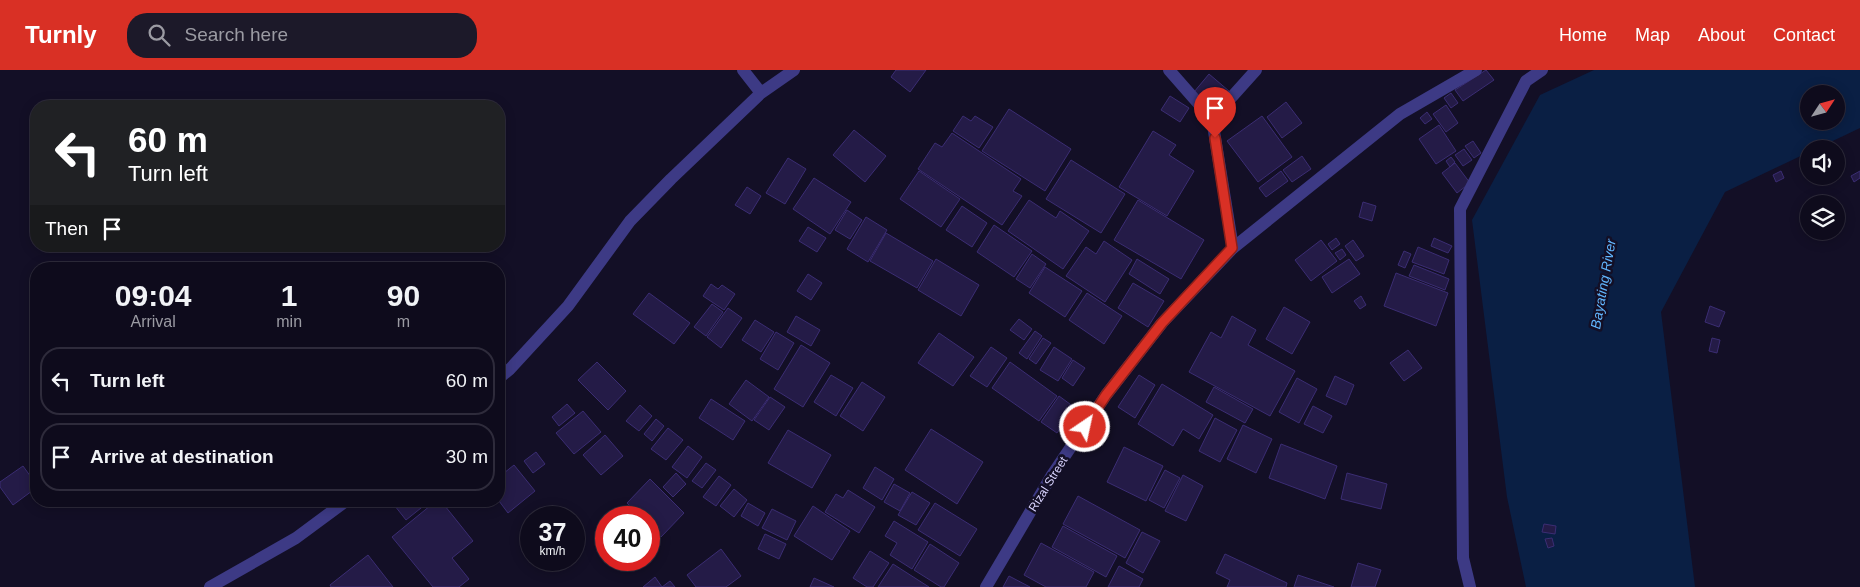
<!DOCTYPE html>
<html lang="en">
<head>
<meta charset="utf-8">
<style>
	:root { --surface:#0e0b1c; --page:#1c1929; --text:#f1f3f6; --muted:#9b9ba3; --line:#2e2b3b; --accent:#d93025 }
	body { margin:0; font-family:Arial,sans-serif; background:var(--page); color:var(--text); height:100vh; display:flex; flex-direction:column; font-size:19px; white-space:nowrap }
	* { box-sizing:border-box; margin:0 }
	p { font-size:16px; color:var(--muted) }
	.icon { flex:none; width:28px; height:28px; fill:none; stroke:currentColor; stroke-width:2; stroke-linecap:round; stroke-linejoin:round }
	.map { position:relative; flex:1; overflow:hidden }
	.drawer { position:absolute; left:30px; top:192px; width:475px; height:245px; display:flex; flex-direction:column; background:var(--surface); border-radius:20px; box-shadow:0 2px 12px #0003,0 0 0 1px var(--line) }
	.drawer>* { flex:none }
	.top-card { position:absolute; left:30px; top:30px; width:475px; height:152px; border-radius:20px; box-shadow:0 2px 12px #0003,0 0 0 1px var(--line); background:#202124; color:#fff; overflow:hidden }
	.needle { width:32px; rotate:54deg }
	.buttons { position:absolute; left:1800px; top:15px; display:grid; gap:10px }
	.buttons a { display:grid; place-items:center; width:45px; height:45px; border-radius:50%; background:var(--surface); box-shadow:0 2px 12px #0003,0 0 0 1px var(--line); font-size:25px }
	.speed { position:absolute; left:520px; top:436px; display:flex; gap:10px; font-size:25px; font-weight:700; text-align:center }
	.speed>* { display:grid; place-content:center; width:65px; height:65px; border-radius:50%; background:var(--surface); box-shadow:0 2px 12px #0003,0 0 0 1px var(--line); line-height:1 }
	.speed small { font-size:12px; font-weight:400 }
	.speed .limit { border:8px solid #d22; background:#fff; color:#111 }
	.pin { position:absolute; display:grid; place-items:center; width:42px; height:42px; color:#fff; margin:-51px -21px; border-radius:50% 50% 50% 0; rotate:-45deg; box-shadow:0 0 5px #0007 }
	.pin .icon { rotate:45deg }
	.me { position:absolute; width:55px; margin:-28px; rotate:34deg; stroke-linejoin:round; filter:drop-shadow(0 0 4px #0008) }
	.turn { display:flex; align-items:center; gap:18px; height:105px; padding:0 15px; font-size:22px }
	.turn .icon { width:65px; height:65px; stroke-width:2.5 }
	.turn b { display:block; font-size:35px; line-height:42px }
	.then { display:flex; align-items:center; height:48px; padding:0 15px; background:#0003; gap:10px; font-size:19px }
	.eta { display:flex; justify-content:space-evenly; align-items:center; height:85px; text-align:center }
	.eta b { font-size:30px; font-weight:800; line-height:35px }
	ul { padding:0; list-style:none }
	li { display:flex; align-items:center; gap:15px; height:68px; margin:0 10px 8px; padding:0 5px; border:2px solid var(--line); border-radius:20px }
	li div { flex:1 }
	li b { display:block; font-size:19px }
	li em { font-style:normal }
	header { display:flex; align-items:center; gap:30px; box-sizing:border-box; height:70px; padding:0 25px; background:var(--accent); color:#fff }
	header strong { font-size:24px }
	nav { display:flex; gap:28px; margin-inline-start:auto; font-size:18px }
	.search { width:350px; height:45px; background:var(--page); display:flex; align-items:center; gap:12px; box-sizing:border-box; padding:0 18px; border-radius:20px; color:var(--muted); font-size:19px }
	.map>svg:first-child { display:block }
	.water { fill:#0a1f44; fill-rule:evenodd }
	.building { fill:#241b47; stroke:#3b2d73 }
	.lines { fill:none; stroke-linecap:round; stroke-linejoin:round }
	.minor { stroke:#3d3a85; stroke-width:12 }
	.tertiary { stroke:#3d3a85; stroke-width:12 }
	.route-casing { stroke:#8d1f18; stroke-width:12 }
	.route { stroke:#d93025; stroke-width:9 }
	.labels { text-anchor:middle; stroke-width:5; stroke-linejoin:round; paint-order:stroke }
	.street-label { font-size:12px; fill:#d9d4ff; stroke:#130f26 }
	.water-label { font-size:14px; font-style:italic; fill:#62b6ff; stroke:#130f26 }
</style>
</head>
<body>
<header>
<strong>Turnly</strong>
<div class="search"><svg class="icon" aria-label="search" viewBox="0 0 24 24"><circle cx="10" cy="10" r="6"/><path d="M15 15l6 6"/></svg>Search here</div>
<nav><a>Home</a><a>Map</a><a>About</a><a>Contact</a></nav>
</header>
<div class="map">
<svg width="1860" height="517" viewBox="0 0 1860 517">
	<rect width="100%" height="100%" fill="#130f26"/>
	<!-- water -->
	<path class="water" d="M1594 0H1860V58L1816 79H1809V82L1725 122 1661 242 1695 517H1526L1507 427 1472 150 1540 25ZM1809 24H1836V51H1809Z"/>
	<!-- building -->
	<path class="building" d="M896 0H926L910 22 891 7Z
		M1486 0 1494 10 1463 31 1455 20Z
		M1209 4 1229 21 1213 38 1194 22Z
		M1451 23 1458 33 1451 38 1444 28Z
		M1170 26 1189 38 1180 52 1161 40Z
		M1286 32 1302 53 1282 68 1267 47Z
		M1446 35 1458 53 1446 62 1433 44Z
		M1009 39 1071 79 1045 121 982 81Z
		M1427 42 1432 49 1425 54 1420 48Z
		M963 46 971 51 975 46 993 57 979 78 953 61Z
		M1262 46 1292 87 1258 112 1227 71Z
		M1439 55 1456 81 1436 94 1419 69Z
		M854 60 886 86 865 112 833 85Z
		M1153 61 1176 75 1169 85 1194 101 1167 146 1119 117Z
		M952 63 1021 109 1013 121 1022 126 1002 155 918 99 935 73 942 77Z
		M1473 71 1481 83 1474 88 1465 76Z
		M1464 79 1472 90 1463 96 1455 85Z
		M1302 86 1311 99 1292 112 1283 100Z
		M1451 87 1455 92 1450 97 1446 91Z
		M788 88 806 99 785 134 766 123Z
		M1071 90 1125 124 1101 163 1046 129Z
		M1455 93 1470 113 1457 123 1442 103Z
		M919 101 960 129 941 157 900 129Z
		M1281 101 1288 111 1266 127 1259 118Z
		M1781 101 1784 108 1776 112 1773 105Z
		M1860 101V108L1854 112 1851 106Z
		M814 108 851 132 830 164 793 139Z
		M747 117 761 126 750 144 735 135Z
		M1029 130 1056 148 1060 141 1089 161 1063 199 1008 161Z
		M1138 130 1204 170 1181 209 1114 170Z
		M1363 132 1376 136 1372 151 1359 147Z
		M962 136 987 153 972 177 946 160Z
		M847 140 862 150 850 169 835 160Z
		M866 147 887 160 868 192 847 179Z
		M994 155 1032 181 1014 207 977 182Z
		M808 157 826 168 817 182 799 171Z
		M886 163 933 191 917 218 870 191Z
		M1336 168 1340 174 1332 180 1328 174Z
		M1434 168 1452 176 1448 183 1431 176Z
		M1321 170 1337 191 1311 211 1295 190Z
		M1353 170 1364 186 1356 191 1345 176Z
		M1104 171 1132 190 1105 232 1066 206 1086 177 1096 184Z
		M1418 177 1449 190 1444 204 1412 192Z
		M1342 179 1346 185 1340 190 1335 183Z
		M1404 181 1411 184 1405 198 1398 195Z
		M1032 184 1046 194 1030 218 1016 209Z
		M936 189 979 215 961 246 918 220Z
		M1137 189 1169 209 1160 224 1129 204Z
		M1349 189 1360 204 1332 223 1322 207Z
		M1414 195 1449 209 1445 220 1409 206Z
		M1045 197 1082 221 1065 247 1029 223Z
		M1396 203 1448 223 1436 256 1384 236Z
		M808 204 822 213 811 230 797 221Z
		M1133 213 1164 231 1148 257 1118 238Z
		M711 214 718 219 722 215 735 224 724 240 703 226Z
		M649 223 690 253 674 274 633 244Z
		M1087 223 1122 246 1104 274 1069 250Z
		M1361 226 1366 235 1360 239 1354 231Z
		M712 234 723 242 706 266 694 257Z
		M1710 236 1725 242 1719 257 1705 252Z
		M1284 237 1310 252 1292 284 1266 269Z
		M728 238 742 248 721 278 707 267Z
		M796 246 820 260 811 276 787 262Z
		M1232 246 1256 260 1248 275 1295 301 1270 346 1189 302 1211 262 1221 268Z
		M1019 249 1032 259 1024 270 1010 260Z
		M755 250 774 262 761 282 742 270Z
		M1035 261 1042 266 1027 289 1019 283Z
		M776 262 794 273 778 300 760 289Z
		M939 263 974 287 953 316 918 293Z
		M1043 268 1051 273 1036 294 1029 289Z
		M1712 268 1720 270 1717 283 1709 281Z
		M801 275 830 293 803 337 774 319Z
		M991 277 1007 288 987 317 970 306Z
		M1054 277 1072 289 1058 311 1040 300Z
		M1408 280 1422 298 1404 311 1390 293Z
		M1073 290 1085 298 1073 316 1062 308Z
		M597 292 626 321 608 340 578 310Z
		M1010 292 1057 326 1039 351 992 318Z
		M831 305 853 318 836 346 814 332Z
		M1139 305 1155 315 1135 348 1118 337Z
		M1335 306 1354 315 1346 335 1326 326Z
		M1297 308 1317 319 1299 353 1279 342Z
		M746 310 769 327 752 351 729 334Z
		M862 312 885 327 863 361 840 346Z
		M1162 314 1213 345 1199 369 1183 359 1173 376 1138 354Z
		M1214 317 1253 339 1245 353 1206 332Z
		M1059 326 1074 337 1057 363 1041 352Z
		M770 327 785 337 769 360 754 350Z
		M711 329 745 351 733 370 699 348Z
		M567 334 575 343 559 356 552 347Z
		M640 335 652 346 639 361 626 351Z
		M1313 336 1332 346 1323 363 1304 354Z
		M583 341 601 362 574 384 556 363Z
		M1215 348 1237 360 1220 392 1199 381Z
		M656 349 664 356 652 371 644 364Z
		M1243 355 1272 369 1256 403 1227 389Z
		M668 358 683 370 666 390 651 379Z
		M931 359 983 392 957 434 905 400Z
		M788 360 831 385 812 418 768 393Z
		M605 365 623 386 601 405 583 385Z
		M1281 374 1337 396 1325 429 1269 408Z
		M688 376 702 387 687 408 672 397Z
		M1124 377 1163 396 1146 431 1107 412Z
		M536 382 545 394 533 403 524 391Z
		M706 393 716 400 702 418 692 411Z
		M514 395 535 421 508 443 499 431V407Z
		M23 396 36 414V418L13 435 0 417V412Z
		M875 397 894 409 882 430 863 418Z
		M1165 400 1180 408 1164 438 1149 430Z
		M676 403 686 414 673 427 663 417Z
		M1347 403 1387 414 1381 439 1341 429Z
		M1183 405 1203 416 1186 451 1165 441Z
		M719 406 731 415 716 436 703 427Z
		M650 409 684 443 661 467 649 455V448H641L627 433Z
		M894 414 910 423 900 441 884 432Z
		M734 419 747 430 734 447 720 436Z
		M848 420 875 437 859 463 825 442 836 424 843 428Z
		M912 422 930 433 916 455 898 445Z
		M1078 426 1140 460 1125 488 1063 454Z
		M391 431H424L426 434 406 450Z
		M436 431H441L473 471 452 488 469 509 459 517H433L392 467Z
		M748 433 765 443 758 456 741 446Z
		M935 433 977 459 960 486 918 460Z
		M813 436 850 461 832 490 794 466Z
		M772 439 796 451 787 470 762 458Z
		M894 451 928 472 912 499 890 485 897 473 885 466Z
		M1544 454 1556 456 1555 464 1542 462Z
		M1063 456 1117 486 1106 507 1052 477Z
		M1142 462 1160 471 1143 503 1126 493Z
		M765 464 786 474 779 489 758 479Z
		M1552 468 1554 476 1548 478 1545 469Z
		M1041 473 1094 502 1086 517H1046L1024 505Z
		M930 474 959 493 944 517H941L914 500Z
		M721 479 741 506 726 517H696L687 505Z
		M870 481 889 493 873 517H867L853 508Z
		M1225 484 1287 513 1286 517H1227L1230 510 1216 503Z
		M368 485 393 517H331L330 515Z
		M1358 493 1381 500 1375 517H1351Z
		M893 494 929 517H878Z
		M1119 496 1143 509 1139 517H1108Z
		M1298 505 1334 517H1294Z
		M1009 506 1030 517H1003Z
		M655 507 662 517 670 511 675 517H643Z
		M814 508 834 517H810Z"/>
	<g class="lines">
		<!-- minor -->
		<path class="minor" d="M743 0 761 23
			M1169 0 1212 49 1233 178
			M1212 49 1256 0
			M499 308 510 299 568 236 630 151 671 109 761 23 794 0
			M210 517 296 468 346 431
			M1470 517 1463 488 1460 139 1526 11 1542 0"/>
		<!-- tertiary -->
		<path class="tertiary" d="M986 517 1052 405 1106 325 1162 253 1233 178 1400 44 1476 0"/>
	</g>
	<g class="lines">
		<!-- route casing -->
		<g class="route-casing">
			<path id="route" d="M1085 357 1106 325 1162 253 1232 178 1215 68"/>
		</g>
		<!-- route -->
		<use href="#route" class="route"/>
	</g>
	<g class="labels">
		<!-- street labels -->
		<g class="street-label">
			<text transform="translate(1048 414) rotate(-58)" y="4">Rizal Street</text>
		</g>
		<!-- water labels -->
		<g class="water-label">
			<text transform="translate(1603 214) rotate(-80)" y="5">Bayating River</text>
		</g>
	</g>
</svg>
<div class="buttons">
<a><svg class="needle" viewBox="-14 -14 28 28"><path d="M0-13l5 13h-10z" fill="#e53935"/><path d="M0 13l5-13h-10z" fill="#9b9ba3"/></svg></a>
<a><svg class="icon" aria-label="sound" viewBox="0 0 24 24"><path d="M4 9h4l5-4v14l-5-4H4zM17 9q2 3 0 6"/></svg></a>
<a><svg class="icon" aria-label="layers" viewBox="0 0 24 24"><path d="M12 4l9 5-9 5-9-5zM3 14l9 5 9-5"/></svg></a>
</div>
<div class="speed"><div>37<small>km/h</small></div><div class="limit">40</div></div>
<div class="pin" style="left:1215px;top:68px;background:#d93025"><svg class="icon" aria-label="arrive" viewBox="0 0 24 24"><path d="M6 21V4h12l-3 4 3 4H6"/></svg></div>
<svg class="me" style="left:1085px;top:357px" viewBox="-20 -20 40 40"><circle r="17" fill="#d93025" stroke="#fff" stroke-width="3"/><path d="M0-11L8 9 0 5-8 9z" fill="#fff"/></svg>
<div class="top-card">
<div class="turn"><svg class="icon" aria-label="left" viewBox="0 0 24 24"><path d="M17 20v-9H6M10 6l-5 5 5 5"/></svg><div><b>60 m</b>Turn left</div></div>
<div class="then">Then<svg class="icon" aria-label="arrive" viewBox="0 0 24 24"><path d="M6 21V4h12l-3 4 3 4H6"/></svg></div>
</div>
<section class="drawer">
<div class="eta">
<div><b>09:04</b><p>Arrival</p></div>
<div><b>1</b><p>min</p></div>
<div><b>90</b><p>m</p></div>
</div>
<ul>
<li><svg class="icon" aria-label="left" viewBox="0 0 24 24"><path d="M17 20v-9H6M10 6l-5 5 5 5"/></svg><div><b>Turn left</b></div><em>60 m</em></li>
<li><svg class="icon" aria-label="arrive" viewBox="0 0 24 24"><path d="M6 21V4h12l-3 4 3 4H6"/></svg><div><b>Arrive at destination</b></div><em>30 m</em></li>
</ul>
</section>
</div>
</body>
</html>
